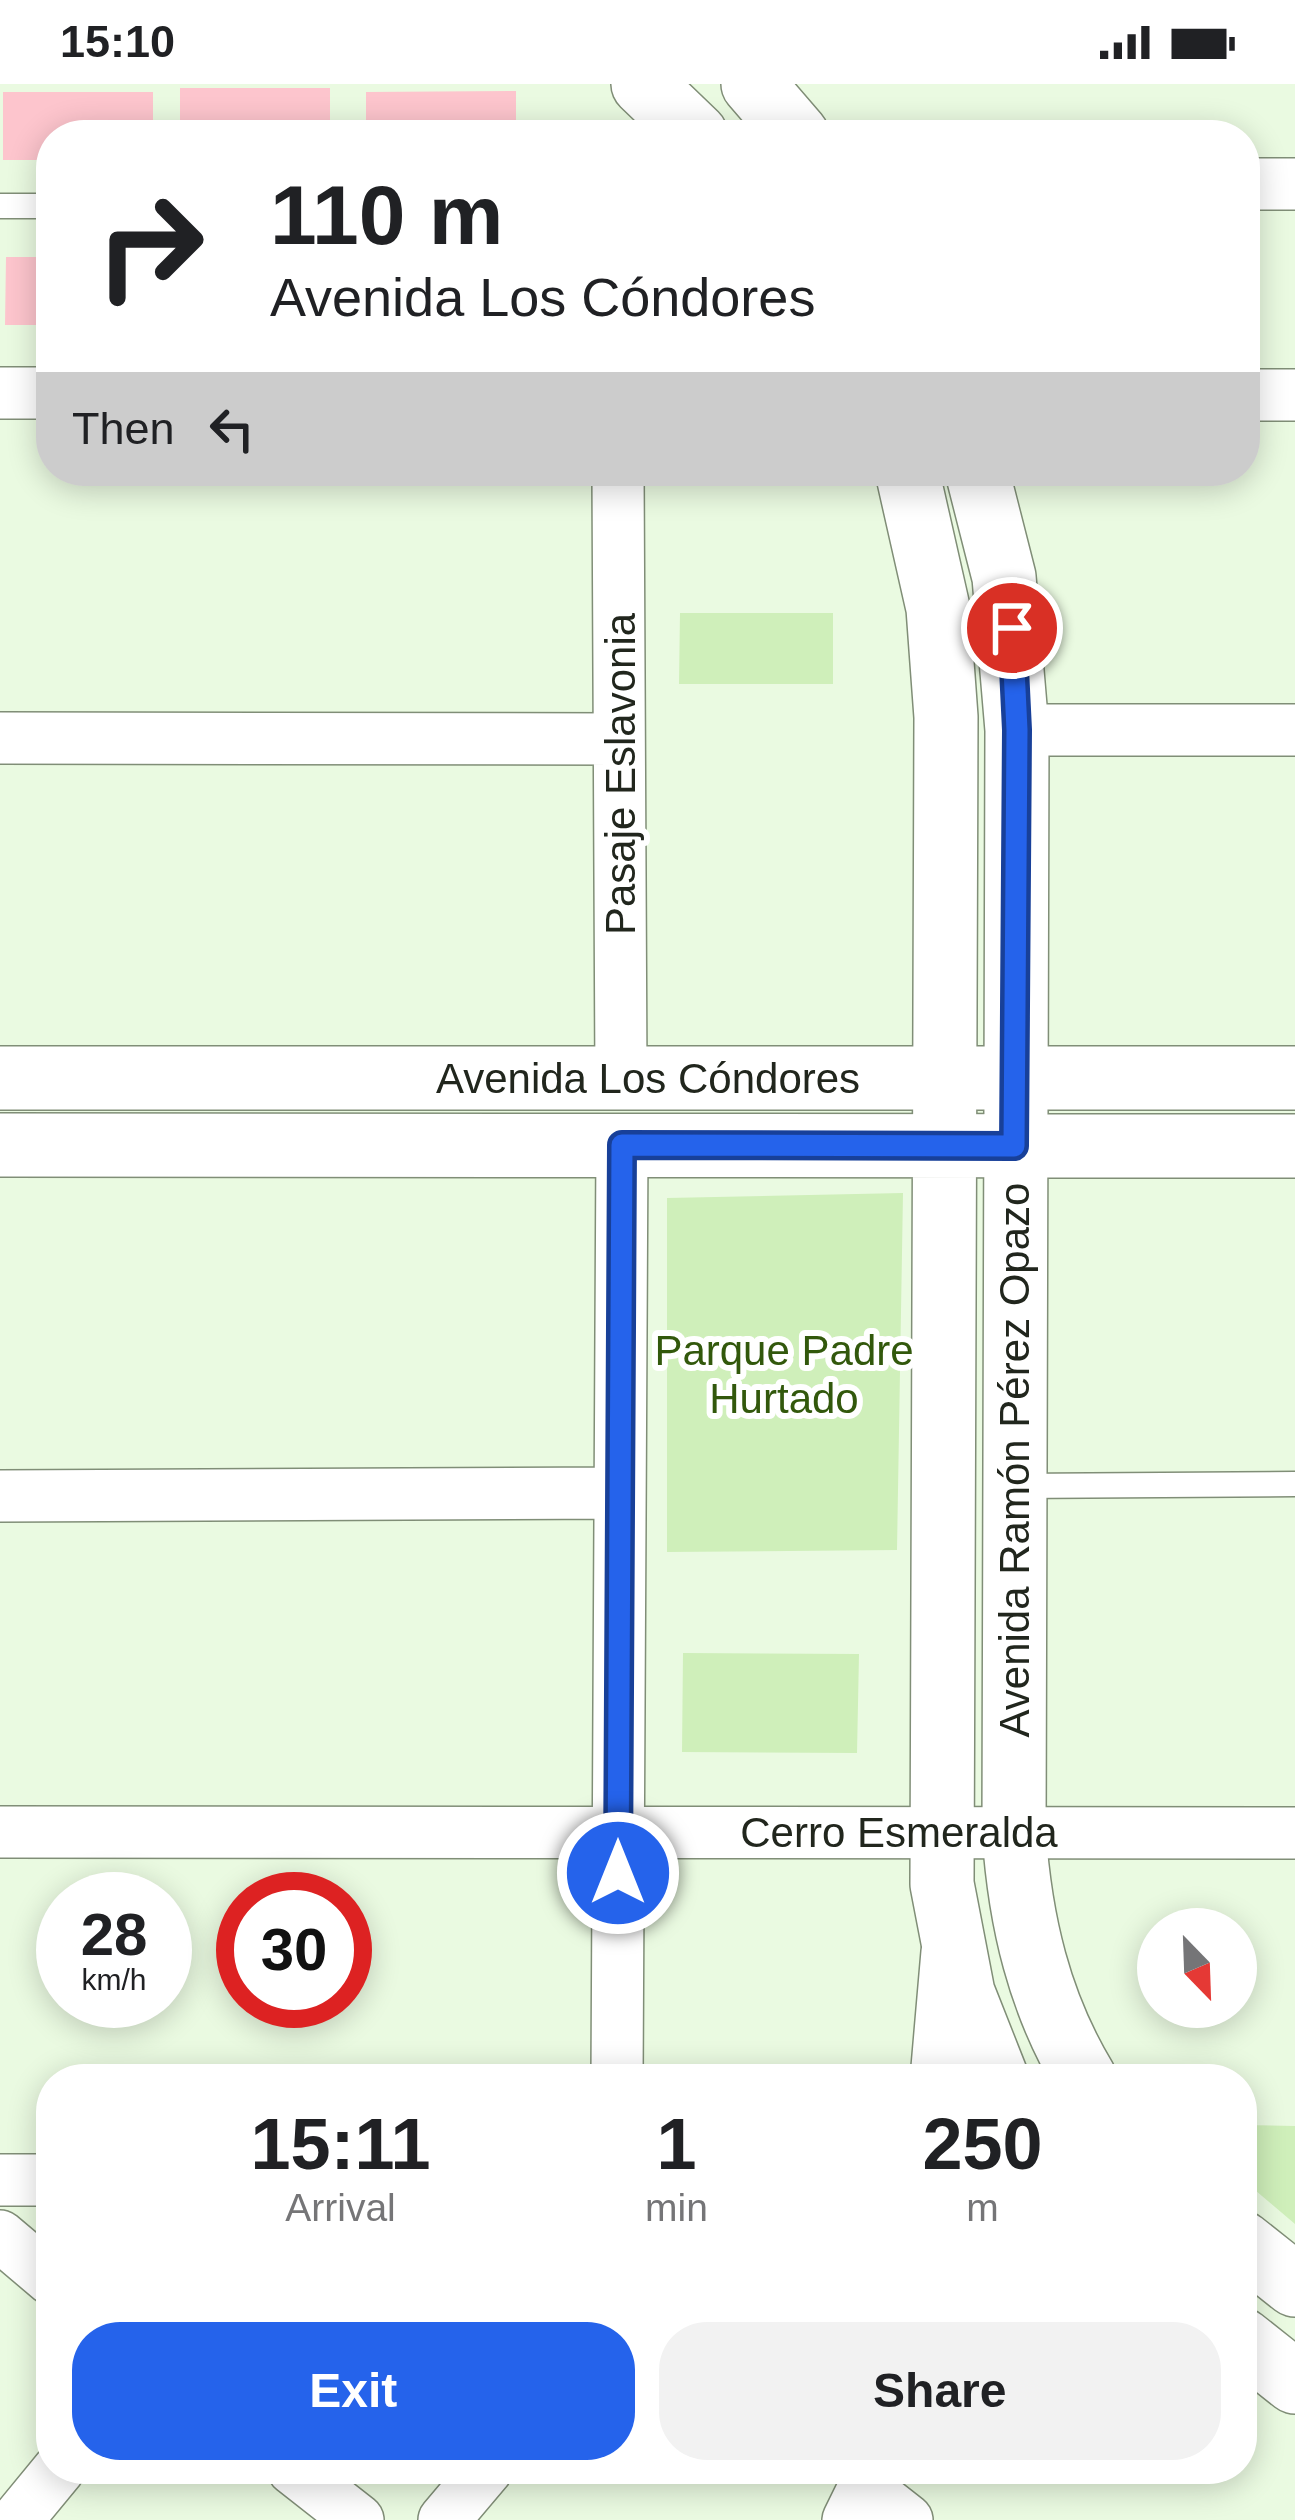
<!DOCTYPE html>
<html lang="en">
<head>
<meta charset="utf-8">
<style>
	:root { --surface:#fff; --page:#f2f2f2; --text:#202124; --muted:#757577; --accent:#2563eb }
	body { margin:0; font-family:Arial,sans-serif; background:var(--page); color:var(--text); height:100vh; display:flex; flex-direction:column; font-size:45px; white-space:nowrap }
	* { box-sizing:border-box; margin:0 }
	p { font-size:39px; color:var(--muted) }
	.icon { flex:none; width:66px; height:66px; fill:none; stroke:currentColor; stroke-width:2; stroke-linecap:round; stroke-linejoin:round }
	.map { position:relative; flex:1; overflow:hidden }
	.side { position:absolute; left:36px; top:1980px; width:1221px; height:420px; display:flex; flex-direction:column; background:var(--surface); border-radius:48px; box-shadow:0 6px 30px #0003 }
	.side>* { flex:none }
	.guide { position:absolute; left:36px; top:36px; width:1224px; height:366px; border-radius:48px; box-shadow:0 6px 30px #0003; background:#fff; color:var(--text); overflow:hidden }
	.needle { width:78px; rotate:157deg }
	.tools { position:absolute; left:1137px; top:1824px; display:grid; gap:24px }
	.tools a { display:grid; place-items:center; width:120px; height:120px; border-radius:50%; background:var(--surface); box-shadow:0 6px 30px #0003; font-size:60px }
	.speed { position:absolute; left:36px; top:1788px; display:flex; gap:24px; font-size:60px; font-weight:700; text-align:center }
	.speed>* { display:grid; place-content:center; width:156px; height:156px; border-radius:50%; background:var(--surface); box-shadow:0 6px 30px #0003; line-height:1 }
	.speed small { font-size:30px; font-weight:400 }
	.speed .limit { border:18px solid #d22; background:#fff; color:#111 }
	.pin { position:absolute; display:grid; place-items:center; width:102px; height:102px; color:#fff; margin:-51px; border:6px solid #fff; border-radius:50%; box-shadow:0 3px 12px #0007 }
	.me { position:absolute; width:132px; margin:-66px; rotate:0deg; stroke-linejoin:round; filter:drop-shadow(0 0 9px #0008) }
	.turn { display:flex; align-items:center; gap:42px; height:252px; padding:0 36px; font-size:54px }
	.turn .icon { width:156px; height:156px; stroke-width:2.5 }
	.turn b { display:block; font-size:84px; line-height:102px }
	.then { display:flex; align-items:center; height:114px; padding:0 36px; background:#0003; gap:24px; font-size:45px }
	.eta { display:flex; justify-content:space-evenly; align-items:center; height:204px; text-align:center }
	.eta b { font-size:72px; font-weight:800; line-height:84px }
	.cta { display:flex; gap:24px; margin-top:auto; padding:24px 36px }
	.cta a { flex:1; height:138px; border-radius:48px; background:var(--accent); color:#fff; font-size:48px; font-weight:800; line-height:138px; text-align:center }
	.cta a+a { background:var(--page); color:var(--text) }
	.status { display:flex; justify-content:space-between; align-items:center; height:84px; padding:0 60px; background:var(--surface); direction:ltr }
	.status svg { height:33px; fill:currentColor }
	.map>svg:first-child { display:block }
	.green { fill:#cfefba }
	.building { fill:#fdc5cd }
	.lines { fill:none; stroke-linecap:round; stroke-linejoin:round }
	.service-casing { stroke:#808e77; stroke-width:27 }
	.minor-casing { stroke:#808e77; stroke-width:54 }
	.tertiary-casing { stroke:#808e77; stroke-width:66 }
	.service { stroke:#fff; stroke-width:24 }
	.minor { stroke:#fff; stroke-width:51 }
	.tertiary { stroke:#fff; stroke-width:63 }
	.route-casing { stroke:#184099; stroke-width:30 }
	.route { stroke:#2563eb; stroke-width:21 }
	.labels { text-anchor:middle; stroke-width:12; stroke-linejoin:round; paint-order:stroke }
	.street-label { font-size:42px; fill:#21261d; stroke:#fff }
	.park-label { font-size:42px; fill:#32580c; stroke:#fff }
</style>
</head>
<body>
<div class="status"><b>15:10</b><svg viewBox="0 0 49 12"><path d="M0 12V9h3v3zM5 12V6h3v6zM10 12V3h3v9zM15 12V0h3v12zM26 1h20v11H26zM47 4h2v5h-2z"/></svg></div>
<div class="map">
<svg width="1295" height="2436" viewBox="0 0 1295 2436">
	<rect width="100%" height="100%" fill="#eafae1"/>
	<!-- green -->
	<path class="green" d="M680 529H833V600H679Z
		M903 1109 897 1466 667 1468V1114Z
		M683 1569 859 1570 857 1669 682 1668Z
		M1242 2041 1295 2042V2140L1242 2095Z"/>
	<!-- building -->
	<path class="building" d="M180 4H330V51H180Z
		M516 7V51H366V8Z
		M3 8H153V51H51V76H3Z
		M6 173H51V241H5Z"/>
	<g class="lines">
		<!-- service casing -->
		<g class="service-casing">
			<path id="service" d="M0 122H51
				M1015 1402 1295 1400"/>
		</g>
		<!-- minor casing -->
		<g class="minor-casing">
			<path id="minor" d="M1245 100H1295
				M0 309H51
				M1245 311H1295
				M618 387 621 994
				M1017 646H1295
				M0 654 619 655
				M0 1412 620 1409
				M0 1748 1295 1749
				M617 1995 622 1061
				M936 1995 947 1868
				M0 2096H51
				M0 2152 51 2195
				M293 2385 358 2436
				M865 2403 907 2436
				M17 2436 59 2385
				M444 2436 487 2385
				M848 2436 873 2385"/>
		</g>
		<!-- tertiary casing -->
		<g class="tertiary-casing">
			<path id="tertiary" d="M643 0 696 51
				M753 0 797 51
				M907 387 938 524 946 633 942 1800 963 1909 997 1995
				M977 387 1004 493 1017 646 1014 1749C1020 1837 1039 1919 1085 1995
				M0 994H1295
				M0 1061 1295 1062
				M1242 2159 1295 2201
				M1242 2256 1295 2298"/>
		</g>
		<!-- service -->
		<use href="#service" class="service"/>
		<!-- minor -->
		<use href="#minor" class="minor"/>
		<!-- tertiary -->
		<use href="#tertiary" class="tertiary"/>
	</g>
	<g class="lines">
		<!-- route casing -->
		<g class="route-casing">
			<path id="route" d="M618 1789 622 1061 1014 1062 1017 646 1012 544"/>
		</g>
		<!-- route -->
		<use href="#route" class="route"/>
	</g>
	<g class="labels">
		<!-- street labels -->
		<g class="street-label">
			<text transform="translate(620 690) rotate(-90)" y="15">Pasaje Eslavonia</text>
			<text x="648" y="1009">Avenida Los Cóndores</text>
			<text transform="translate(1014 1376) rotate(-90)" y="15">Avenida Ramón Pérez Opazo</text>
			<text x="899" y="1763">Cerro Esmeralda</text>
		</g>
		<!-- park labels -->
		<g class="park-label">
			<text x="784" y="1281">Parque Padre<tspan x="784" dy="48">Hurtado</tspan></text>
		</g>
	</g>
</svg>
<div class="tools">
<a><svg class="needle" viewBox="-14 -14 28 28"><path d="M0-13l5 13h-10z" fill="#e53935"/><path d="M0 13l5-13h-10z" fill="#757577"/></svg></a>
</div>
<div class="speed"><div>28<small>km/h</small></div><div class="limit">30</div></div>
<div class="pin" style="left:1012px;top:544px;background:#d93025"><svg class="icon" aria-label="arrive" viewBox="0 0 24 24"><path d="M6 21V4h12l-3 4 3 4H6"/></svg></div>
<svg class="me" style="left:618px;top:1789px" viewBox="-20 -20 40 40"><circle r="17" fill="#2563eb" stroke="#fff" stroke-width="3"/><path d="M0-11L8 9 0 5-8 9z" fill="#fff"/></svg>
<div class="guide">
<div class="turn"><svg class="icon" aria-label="right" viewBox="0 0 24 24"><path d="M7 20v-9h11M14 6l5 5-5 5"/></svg><div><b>110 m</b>Avenida Los Cóndores</div></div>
<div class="then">Then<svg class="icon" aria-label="left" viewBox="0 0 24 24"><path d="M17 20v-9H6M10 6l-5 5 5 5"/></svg></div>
</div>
<section class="side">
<div class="eta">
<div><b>15:11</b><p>Arrival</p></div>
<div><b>1</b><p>min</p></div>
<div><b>250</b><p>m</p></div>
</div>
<div class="cta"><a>Exit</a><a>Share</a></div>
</section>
</div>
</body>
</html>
